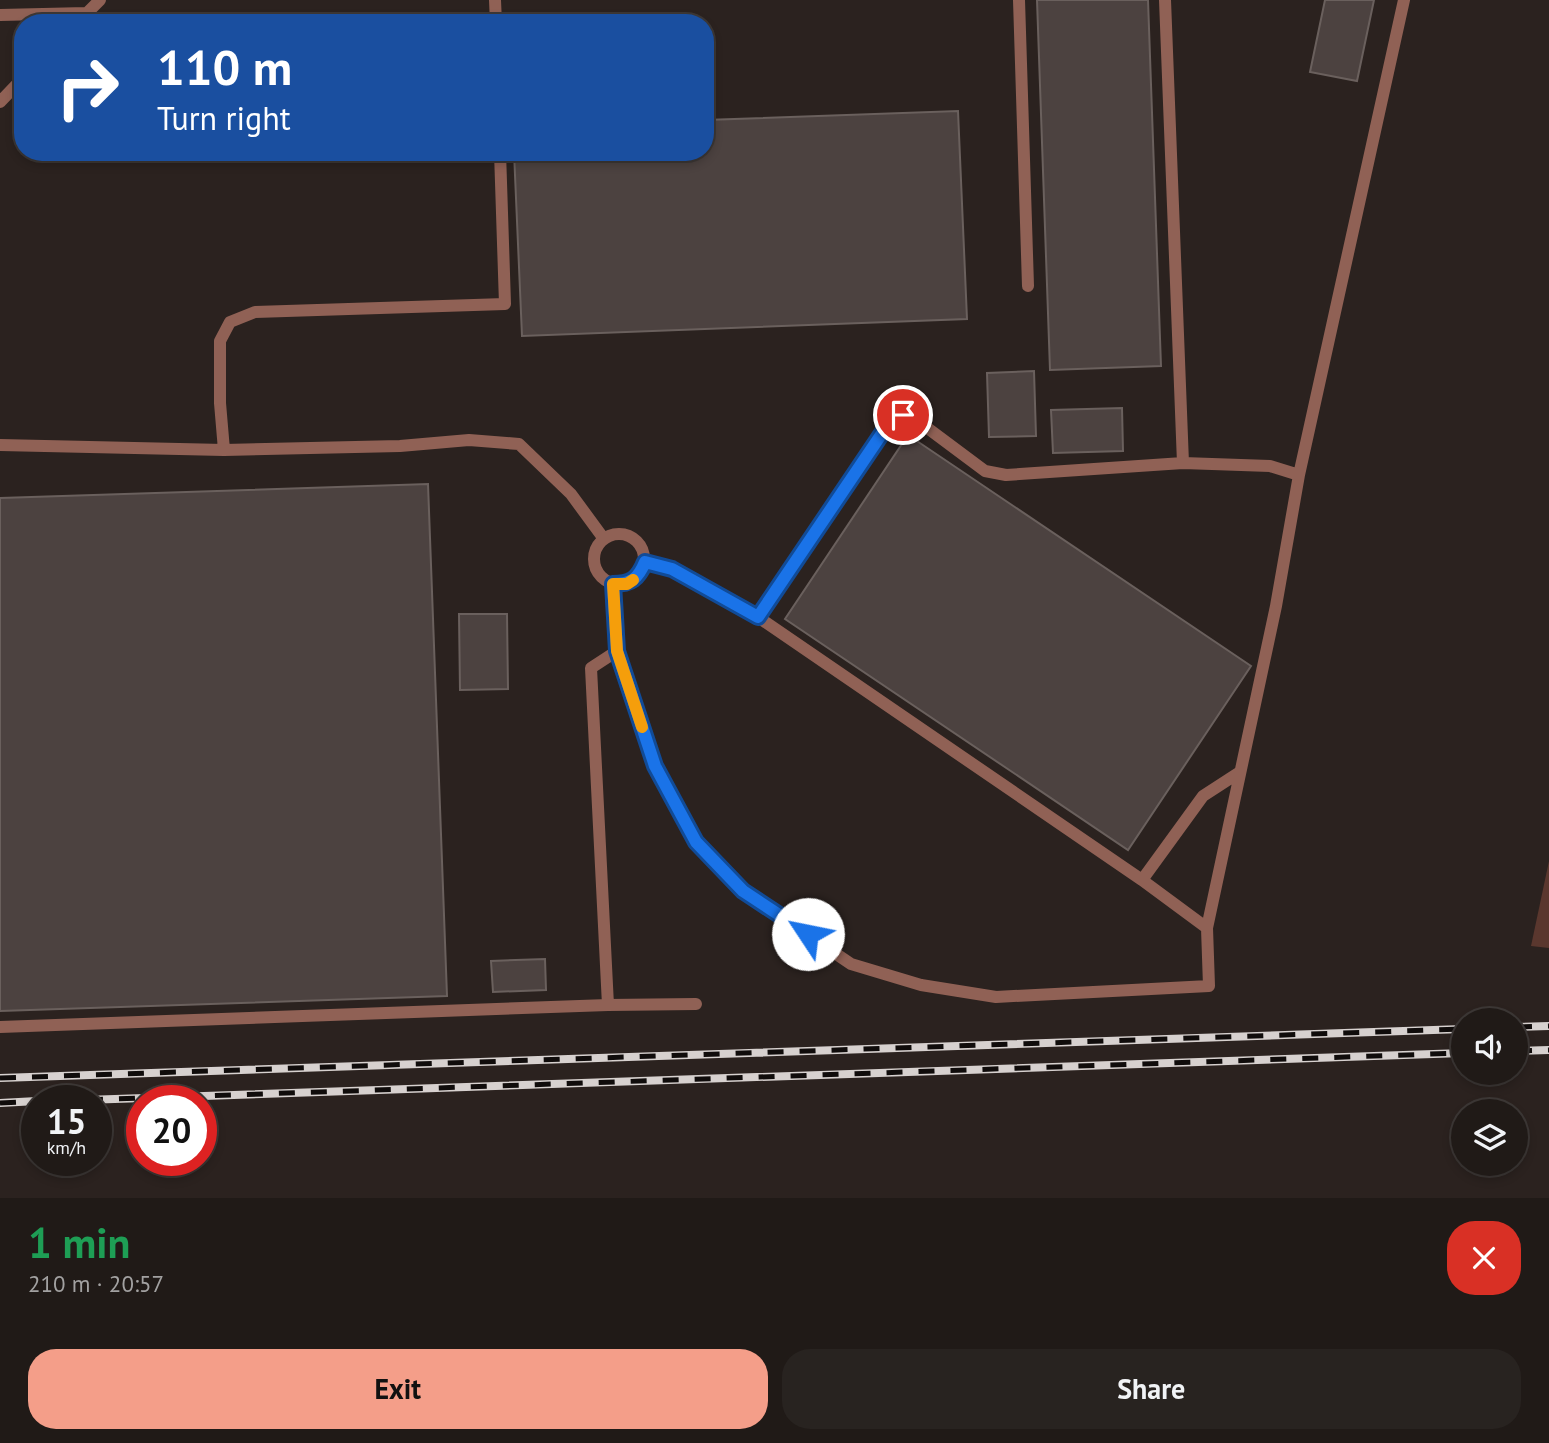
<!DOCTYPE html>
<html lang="en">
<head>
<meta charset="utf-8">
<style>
	:root { --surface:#201a17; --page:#282320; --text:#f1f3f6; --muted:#a2a1a1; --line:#3d3836; --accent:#f49e89 }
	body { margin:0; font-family:"PT Sans",sans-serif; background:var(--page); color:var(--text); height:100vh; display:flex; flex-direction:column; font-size:26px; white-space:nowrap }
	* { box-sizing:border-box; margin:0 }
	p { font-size:23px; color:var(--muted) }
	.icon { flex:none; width:38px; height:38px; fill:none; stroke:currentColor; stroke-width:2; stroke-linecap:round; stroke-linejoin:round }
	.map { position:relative; height:1198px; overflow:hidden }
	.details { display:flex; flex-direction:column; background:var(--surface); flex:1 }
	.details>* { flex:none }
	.guide { position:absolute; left:14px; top:14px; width:700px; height:147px; border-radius:28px; box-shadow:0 4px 10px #0003,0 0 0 2px var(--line); background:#1a4fa0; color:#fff; overflow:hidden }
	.fabs { position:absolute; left:1451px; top:1008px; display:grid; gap:14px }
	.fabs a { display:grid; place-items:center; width:77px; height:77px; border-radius:50%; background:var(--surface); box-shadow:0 4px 10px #0003,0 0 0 2px var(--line); font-size:35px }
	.speed { position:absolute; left:21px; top:1085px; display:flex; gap:14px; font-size:35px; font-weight:700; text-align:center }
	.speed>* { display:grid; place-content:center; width:91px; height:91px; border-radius:50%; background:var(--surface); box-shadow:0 4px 10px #0003,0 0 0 2px var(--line); line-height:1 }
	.speed small { font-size:18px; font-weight:400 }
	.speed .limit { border:10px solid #d22; background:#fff; color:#111 }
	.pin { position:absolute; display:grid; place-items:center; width:60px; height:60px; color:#fff; margin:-30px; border:4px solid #fff; border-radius:50%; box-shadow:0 2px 7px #0007 }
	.me { position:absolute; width:77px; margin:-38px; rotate:304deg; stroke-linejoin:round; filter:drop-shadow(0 0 5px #0008) }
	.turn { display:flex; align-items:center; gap:24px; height:147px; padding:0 28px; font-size:32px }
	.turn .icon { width:91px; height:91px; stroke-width:2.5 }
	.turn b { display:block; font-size:49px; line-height:60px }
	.round { display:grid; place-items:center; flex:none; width:74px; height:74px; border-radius:28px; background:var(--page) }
	.summary { display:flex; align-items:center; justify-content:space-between; height:119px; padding:0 28px }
	h1 { font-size:42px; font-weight:700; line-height:52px; color:#1e9e55 }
	.action { display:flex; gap:14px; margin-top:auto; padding:14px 28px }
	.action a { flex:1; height:80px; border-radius:28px; background:var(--accent); color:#111; font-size:28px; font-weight:700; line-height:80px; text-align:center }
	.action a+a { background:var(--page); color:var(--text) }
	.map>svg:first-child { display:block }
	.green { fill:#5a372e }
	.building { fill:#4c4240; stroke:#6a605d; stroke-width:2 }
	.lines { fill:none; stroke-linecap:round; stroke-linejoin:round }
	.lane { stroke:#906155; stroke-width:12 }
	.rail-casing { stroke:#d7d1cf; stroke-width:8 }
	.rail { stroke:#100c0b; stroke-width:5; stroke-dasharray:16; stroke-linecap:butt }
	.route-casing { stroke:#114b97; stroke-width:18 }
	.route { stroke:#1a73e8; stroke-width:12 }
	.slow { stroke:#f59e0b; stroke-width:12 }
</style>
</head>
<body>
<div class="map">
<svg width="1549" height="1198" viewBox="0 0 1549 1198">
	<rect width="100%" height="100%" fill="#2b221f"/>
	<!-- green -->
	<path class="green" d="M1549 861V948L1531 946Z"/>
	<!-- building -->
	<path class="building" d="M1037 0H1148L1161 366 1050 370Z
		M1325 0H1374L1357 81 1310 72Z
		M958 111 967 319 522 336 514 152H705V120Z
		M1034 371 1036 436 989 437 987 373Z
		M1122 408 1123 451 1053 453 1051 410Z
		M908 435 1251 666 1128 850 785 619Z
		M428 484 447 996 0 1011V498Z
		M459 614H507L508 689 460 690Z
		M545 959 546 990 493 992 491 961Z"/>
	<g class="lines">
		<!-- lane -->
		<path class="lane" d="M495 0 496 23
			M1019 0 1028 286
			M1165 0 1183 463 1270 466 1299 475
			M0 15 86 13
			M77 23 100 0
			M0 102 23 78
			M0 445 224 450 400 446 469 440 519 444 571 494 604 539
			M224 450 220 403V341L230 322 255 312 505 304 500 152
			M594 559a25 25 0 1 1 50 0a25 25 0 1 1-50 0Z
			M644 562 672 569 758 617 889 423 903 415 914 418 985 471 1006 475 1183 463
			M613 584 617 651 655 766 696 842 743 891 851 964 921 985 996 997 1209 986 1207 928 1276 606 1299 475 1404 0
			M758 617 1142 880 1207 928
			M1142 880 1203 796 1240 772
			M608 1005 591 668 617 651
			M0 1027 608 1005 696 1004"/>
		<!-- rail casing -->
		<g class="rail-casing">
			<path id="rail" d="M1516 1027 1549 1026
				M1516 1051 1549 1050
				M0 1078 1463 1029
				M55 1101 1463 1053
				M0 1103 37 1101"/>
		</g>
		<!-- rail -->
		<use href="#rail" class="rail"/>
	</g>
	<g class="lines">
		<!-- route casing -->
		<g class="route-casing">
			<path id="route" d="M808 934 743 891 696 842 655 766 617 651 613 584C631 584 638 579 645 562L672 569 758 617 889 423 903 415"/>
		</g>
		<!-- route -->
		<use href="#route" class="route"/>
		<!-- slow -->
		<path class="slow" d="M633 580 627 584H613L617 651 642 727"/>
	</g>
</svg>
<div class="fabs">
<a><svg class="icon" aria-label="sound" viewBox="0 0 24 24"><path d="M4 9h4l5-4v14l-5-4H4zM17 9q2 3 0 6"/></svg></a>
<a><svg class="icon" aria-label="layers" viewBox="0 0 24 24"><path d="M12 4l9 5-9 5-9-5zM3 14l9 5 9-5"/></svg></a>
</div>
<div class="speed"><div>15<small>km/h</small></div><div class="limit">20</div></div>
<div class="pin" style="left:903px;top:415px;background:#d93025"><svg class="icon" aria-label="arrive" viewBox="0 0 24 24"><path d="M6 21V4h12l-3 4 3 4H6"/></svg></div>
<svg class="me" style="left:808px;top:934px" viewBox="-20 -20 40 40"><circle r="19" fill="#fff"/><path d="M0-13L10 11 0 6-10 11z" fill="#1a73e8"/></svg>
<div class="guide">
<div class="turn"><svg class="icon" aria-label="right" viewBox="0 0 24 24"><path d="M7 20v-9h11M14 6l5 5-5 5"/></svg><div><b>110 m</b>Turn right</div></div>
</div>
</div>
<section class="details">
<div class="summary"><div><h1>1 min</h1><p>210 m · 20:57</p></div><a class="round" style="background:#d93025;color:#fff"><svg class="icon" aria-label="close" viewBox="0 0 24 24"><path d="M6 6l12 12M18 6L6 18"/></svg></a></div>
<div class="action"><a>Exit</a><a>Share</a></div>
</section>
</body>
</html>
